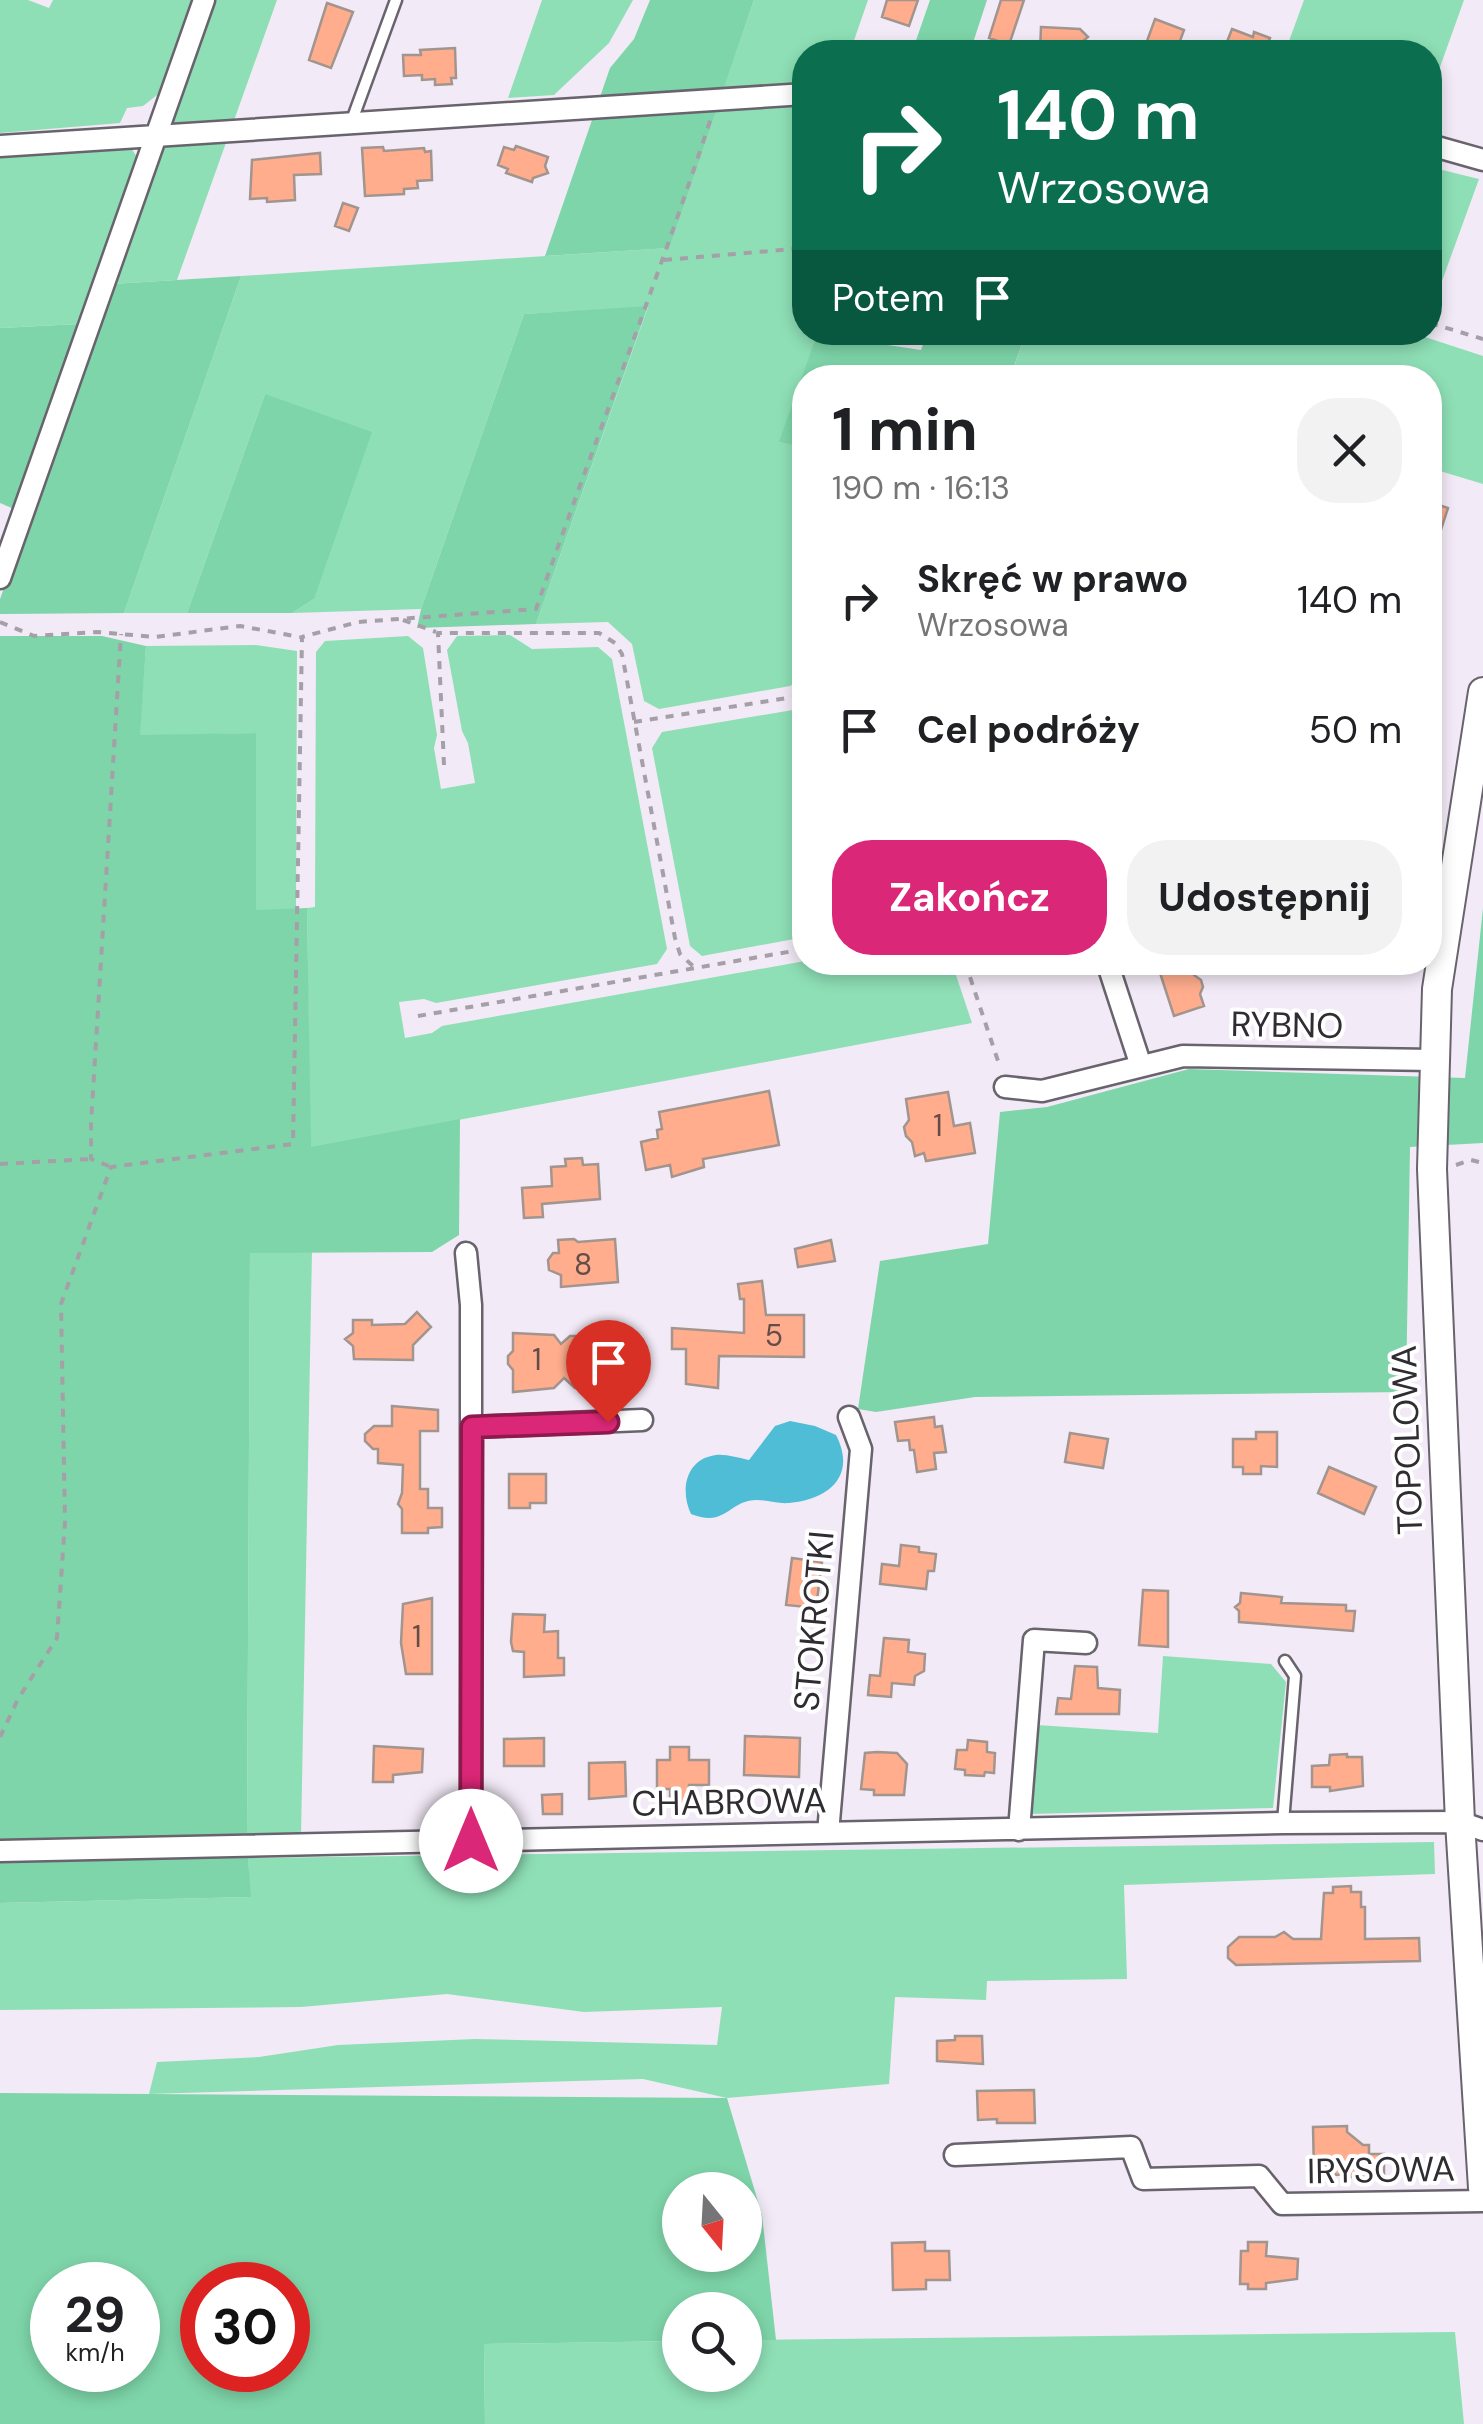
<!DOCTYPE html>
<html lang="pl">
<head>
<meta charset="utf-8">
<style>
	:root { --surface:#fff; --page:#f2f2f2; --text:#202124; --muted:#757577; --accent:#db2777 }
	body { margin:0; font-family:"DM Sans",sans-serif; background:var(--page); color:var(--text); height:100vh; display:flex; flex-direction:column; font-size:38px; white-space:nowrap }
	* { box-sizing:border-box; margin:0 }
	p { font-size:32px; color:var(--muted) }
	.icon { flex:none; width:55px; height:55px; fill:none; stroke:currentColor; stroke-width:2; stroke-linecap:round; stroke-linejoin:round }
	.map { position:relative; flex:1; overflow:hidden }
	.panel { position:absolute; left:792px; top:365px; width:650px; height:610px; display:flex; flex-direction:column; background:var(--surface); border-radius:40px; box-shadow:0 5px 15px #0003 }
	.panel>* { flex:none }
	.banner { position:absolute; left:792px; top:40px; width:650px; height:305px; border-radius:40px; box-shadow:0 5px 15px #0003; background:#0b6e4f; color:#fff; overflow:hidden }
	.needle { width:65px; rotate:162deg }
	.fabs { position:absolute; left:662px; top:2172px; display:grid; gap:20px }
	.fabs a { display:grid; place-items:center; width:100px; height:100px; border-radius:50%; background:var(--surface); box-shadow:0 5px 15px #0003; font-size:50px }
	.speed { position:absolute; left:30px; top:2262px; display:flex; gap:20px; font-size:50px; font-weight:700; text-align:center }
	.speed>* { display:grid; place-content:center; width:130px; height:130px; border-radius:50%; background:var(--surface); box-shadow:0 5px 15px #0003; line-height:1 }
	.speed small { font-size:25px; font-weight:400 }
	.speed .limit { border:15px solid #d22; background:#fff; color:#111 }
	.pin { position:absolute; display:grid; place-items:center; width:85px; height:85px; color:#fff; margin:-102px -42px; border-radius:50% 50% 50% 0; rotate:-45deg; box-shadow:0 0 10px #0007 }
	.pin .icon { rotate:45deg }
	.me { position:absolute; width:110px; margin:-55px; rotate:0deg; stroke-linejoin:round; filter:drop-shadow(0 0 8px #0008) }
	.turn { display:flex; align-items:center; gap:35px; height:210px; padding:0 40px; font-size:45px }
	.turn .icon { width:130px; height:130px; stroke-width:2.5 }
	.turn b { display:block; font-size:70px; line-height:85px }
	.then { display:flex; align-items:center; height:95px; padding:0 40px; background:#0003; gap:20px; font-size:38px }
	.round { display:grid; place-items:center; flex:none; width:105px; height:105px; border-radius:40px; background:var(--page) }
	.summary { display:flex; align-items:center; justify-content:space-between; height:170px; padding:0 40px }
	h1 { font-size:60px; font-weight:700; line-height:75px }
	.primary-button { display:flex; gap:20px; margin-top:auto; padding:20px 40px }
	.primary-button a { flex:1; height:115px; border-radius:40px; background:var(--accent); color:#fff; font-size:40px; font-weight:700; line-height:115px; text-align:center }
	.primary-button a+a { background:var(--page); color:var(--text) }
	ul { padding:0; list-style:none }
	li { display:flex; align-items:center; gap:30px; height:130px; padding:0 40px }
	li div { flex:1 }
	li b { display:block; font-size:38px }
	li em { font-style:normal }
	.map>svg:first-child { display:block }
	.green { fill:#8edfb6 }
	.forest { fill:#7ed5a9; fill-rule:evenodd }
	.water { fill:#4fbdd6 }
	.building { fill:#ffad8d; stroke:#a2948f; stroke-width:2.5 }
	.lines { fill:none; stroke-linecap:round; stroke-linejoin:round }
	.lane-casing { stroke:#69636d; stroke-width:15 }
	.street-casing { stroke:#69636d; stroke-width:25 }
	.secondary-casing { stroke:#69636d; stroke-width:32 }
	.path { stroke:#a59fa8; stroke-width:4; stroke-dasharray:8 8; stroke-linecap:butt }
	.lane { stroke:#fff; stroke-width:10 }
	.street { stroke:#fff; stroke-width:20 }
	.secondary { stroke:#fff; stroke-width:28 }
	.route-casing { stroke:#8e194d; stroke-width:25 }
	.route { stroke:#db2777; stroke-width:18 }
	.labels { text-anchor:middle; stroke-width:8; stroke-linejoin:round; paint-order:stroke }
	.number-label { font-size:30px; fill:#644d49 }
	.street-label { font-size:35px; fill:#302d32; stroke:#fff }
</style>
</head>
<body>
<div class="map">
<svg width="1483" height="2424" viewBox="0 0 1483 2424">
	<rect width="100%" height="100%" fill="#f2eaf6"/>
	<!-- green -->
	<path class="green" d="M0 0H28L49 8 53 0H194L161 92 143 106 127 108 120 123 0 133Z
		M213 0H277L177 280 112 284Z
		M542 0H633L609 43 554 95 508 98Z
		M754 0H868L850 52H805V332L817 333 780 442 805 448V677L790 686 659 709 644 701 632 644 608 622 536 624 648 307 524 314 421 609 292 613 314 599 265 394 187 613H124L241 276 668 248Z
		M1304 0H1464L1430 95V52H1285Z
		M130 146 138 159 79 324 0 328V156Z
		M1430 167 1479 179 1430 314Z
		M1026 333H1422V336L1483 356V484L1430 468V378H1010Z
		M510 635 532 649 598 647 612 659 667 949 657 964 436 1003 424 999 399 1002 405 1038 432 1033 442 1026 805 961 952 963 972 1023 310 1148 307 908 315 907 316 652 325 641 408 636 423 648 437 735 434 748 441 789 475 783 468 743 462 731 447 650 457 636Z
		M256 645 297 651 296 909 256 911V733L139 736 146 646Z
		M793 710 805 713V937L702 956 690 946 652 748 662 732Z
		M312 1251 301 1836 247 1837 250 1252Z
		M1163 1656 1271 1664 1286 1682 1273 1808 1029 1814 1037 1725 1158 1733Z
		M1434 1842 1435 1874 1124 1885 1127 1979 987 1981 986 2000 895 1997 889 2084 727 2098 643 2079 149 2094 157 2062 259 2057 338 2045 475 2039 717 2045 722 2007 584 2012 447 1994 301 2007 0 2010V1903L250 1897 248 1858Z
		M1455 2332 1464 2424H485L484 2344 680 2341V2375H745V2340Z"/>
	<!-- forest -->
	<path class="forest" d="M650 0H754L669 248 545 256 610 68 634 39Z
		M930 0H987L970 52H912Z
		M241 276 124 613 0 614V599L112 284Z
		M648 306 536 624 417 628 421 609 524 314Z
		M79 324 14 509 0 503V328Z
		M817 333H876L874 343 921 350 927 333H1026L1010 377 805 378V448L779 442Z
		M265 394 372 432 314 599 292 613H187Z
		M0 636H102L146 646 140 735 256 733V910L307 908 311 1147 460 1119 459 1235 432 1252 250 1253 247 1837 0 1844Z
		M1483 908V1143L1410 1147 1406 1392 975 1397 876 1412 858 1409 880 1261 988 1244 1000 1112 1047 1107 1189 1069 1465 1078Z
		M248 1858 251 1897 0 1903V1860Z
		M0 2093 727 2098 762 2215 776 2340H745V2310H680V2341L484 2344 485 2424H0ZM680 2190H745V2255H680ZM52 2285H138V2370H52ZM202 2285H288V2370H202Z"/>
	<!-- water -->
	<path class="water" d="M790 1421 815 1426 836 1435C857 1476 829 1499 789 1503 778 1504 768 1500 757 1500 728 1500 727 1528 691 1514 680 1491 685 1459 716 1455 726 1454 739 1458 749 1460L775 1426Z"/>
	<!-- building -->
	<path class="building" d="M887 0H918L909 26 882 17Z
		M1001 0H1024L1009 45 989 38Z
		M327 3 353 12 331 68 309 60Z
		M1155 19 1184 30 1176 52H1143Z
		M1041 27 1080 29 1088 37 1082 42V52H1040Z
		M1232 29 1253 37 1254 32 1270 38 1268 43 1290 52H1223Z
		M455 48 456 78H451L452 84 435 85V79L422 80V75L404 76 403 55H421L420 50Z
		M516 146 548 157 545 166 548 173 533 178 532 182 506 173 508 169 498 165 504 147 514 150Z
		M383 147 384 151 424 148 425 152 431 151 432 180 417 181 418 188 404 189V194L365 196 362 148Z
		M320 153 321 174 294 175 295 200 267 202V198L250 199 252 160Z
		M343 203 358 208 349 231 335 226Z
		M1430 502 1448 508 1433 554 1430 553Z
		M1162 962H1190L1194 975 1201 980 1203 987 1200 994 1204 1006 1174 1016 1160 973 1165 972Z
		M769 1091 779 1145 703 1159 704 1167 672 1177 670 1165 646 1170 641 1142 658 1138 657 1130 662 1129 659 1112Z
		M948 1092 954 1126 970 1123 975 1153 926 1161 924 1153 915 1156 912 1142 906 1136 904 1127 909 1120 906 1099Z
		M582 1158 583 1165 598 1164 600 1199 542 1204 543 1217 524 1218 522 1188 552 1186 551 1167 566 1166 565 1159Z
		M574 1239 578 1242 615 1239 618 1282 561 1287V1275L549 1270 548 1260 553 1253H559L558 1240Z
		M831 1240 835 1261 798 1267 795 1249Z
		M762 1281 766 1315H804V1357L719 1356 718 1388 686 1384V1349H672V1328L744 1333V1299H740L738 1284Z
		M417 1312 431 1327 413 1345V1360L354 1359 353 1346 345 1339 353 1333V1320H372V1325L405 1324Z
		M513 1333 554 1335 561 1344 570 1336H584L600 1351 606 1345 627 1363 621 1392 575 1388 564 1378 554 1388 513 1392V1370L508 1364V1356L513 1351Z
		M392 1406 438 1410V1431H420V1489H428V1508H442V1527L428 1528V1533H402V1509L398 1504 402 1493 403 1465 378 1463V1449H373L365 1441V1434L374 1426H392Z
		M934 1417 935 1427 942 1426 946 1452 934 1453 936 1469 917 1472 914 1450H910L909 1440 898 1441 895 1422Z
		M1256 1432H1277V1467L1261 1466V1474H1243V1467H1233V1439H1256Z
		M1070 1433 1108 1439 1103 1468 1065 1462Z
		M1329 1467 1376 1487 1364 1514 1318 1493Z
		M509 1474H546V1503H530V1508H509Z
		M901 1545 919 1547V1552L936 1554 934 1571H928L926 1589 880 1584 882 1564 899 1566Z
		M792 1558 822 1562 816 1608 786 1605Z
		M1143 1590 1168 1591V1647L1139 1645Z
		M1241 1593 1282 1597 1281 1603 1346 1605V1611H1355L1353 1631 1239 1622V1611L1235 1607 1240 1603Z
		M432 1598V1674H406L401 1643 403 1604Z
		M513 1614 545 1615 544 1632 558 1631V1658H564V1675L524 1677V1652L513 1651 511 1642Z
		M884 1638 909 1640 908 1652 925 1654 924 1671 915 1676 914 1685 892 1683 891 1697 868 1695 870 1675 880 1676Z
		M1075 1666 1097 1667 1098 1688 1120 1690 1119 1714H1056L1058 1698 1071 1699Z
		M745 1736 800 1738 799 1777 744 1775Z
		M544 1738V1766H504V1739Z
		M968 1740 987 1742V1752L995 1753 994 1773 985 1772 984 1776 965 1775V1770L955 1769 957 1750H967Z
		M374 1746 423 1749 422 1772 393 1775V1782H373Z
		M670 1747H689V1760H709V1785H689V1802H670V1789H657V1760H670Z
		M877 1752 897 1753 907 1764 904 1795H874V1790L861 1789 865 1753Z
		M1347 1754V1757H1362L1363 1786 1330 1791V1787H1312V1766L1329 1765 1330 1755Z
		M625 1762 626 1796 589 1799V1763Z
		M562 1794V1814H543L542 1795Z
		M1351 1886V1892H1361V1907H1365V1939L1419 1938 1420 1961 1236 1965 1228 1958V1947L1239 1937H1275L1284 1932 1293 1939H1321L1324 1893H1333V1887Z
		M955 2036H982L983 2064 937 2061V2041L955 2040Z
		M1034 2090 1035 2123H997V2119L978 2120 977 2091Z
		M1347 2126V2132L1363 2145H1369V2154H1384V2177H1351V2174L1335 2175V2172H1314L1313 2127Z
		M925 2242V2251H949L950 2280H926V2289L893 2290 892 2243Z
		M1248 2242H1267L1266 2256 1298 2259 1297 2279 1266 2283V2289H1248V2284H1240L1241 2251H1248Z"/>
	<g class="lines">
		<!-- lane casing -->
		<g class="lane-casing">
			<path id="lane" d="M351 123 396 0
				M1283 1822 1295 1676 1285 1661"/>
		</g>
		<!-- street casing -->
		<g class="street-casing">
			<path id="street" d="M1430 145 1483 160
				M0 146 805 94
				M0 578 204 0
				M1107 962 1141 1066
				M1005 1087 1042 1091 1183 1056 1433 1060
				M466 1253 471 1305V1841
				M472 1427 642 1420
				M1019 1830 1034 1640 1086 1643
				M828 1833 861 1449 849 1417
				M0 1851 1283 1823 1460 1822 1483 1830
				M955 2155 1131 2147 1143 2179 1259 2176 1282 2204 1483 2201"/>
		</g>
		<!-- secondary casing -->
		<g class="secondary-casing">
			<path id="secondary" d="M1483 692 1437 989 1432 1169 1460 1822 1483 2188"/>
		</g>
		<!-- path -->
		<path class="path" d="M664 260 805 248
			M1430 323 1483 339
			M403 620 436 632
			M0 622 34 636 97 632 155 637 240 626 300 637
			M634 722 800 696
			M444 765 438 633H599L615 643 622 654 675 938 680 954 695 968
			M965 962 1000 1067
			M418 1016 805 949
			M0 1164 91 1159
			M1456 1165 1471 1160 1483 1163
			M109 1166 91 1159V1124L121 634
			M0 1737 18 1699 57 1638 65 1522 61 1304 111 1167 293 1144 302 637 358 622 536 609C593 445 657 283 711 118"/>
		<!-- lane -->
		<use href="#lane" class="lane"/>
		<!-- street -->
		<use href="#street" class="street"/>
		<!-- secondary -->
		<use href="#secondary" class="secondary"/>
	</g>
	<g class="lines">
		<!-- route casing -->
		<g class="route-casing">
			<path id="route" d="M471 1841 472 1427 608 1422"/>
		</g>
		<!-- route -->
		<use href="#route" class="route"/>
	</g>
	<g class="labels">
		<!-- number labels -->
		<g class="number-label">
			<text x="938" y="1136">1</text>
			<text x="583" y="1275">8</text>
			<text x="774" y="1346">5</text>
			<text x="537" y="1370">1</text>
			<text x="417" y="1647">1</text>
		</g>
		<!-- street labels -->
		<g class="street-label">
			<text transform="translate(1287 1025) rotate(1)" y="12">RYBNO</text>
			<text transform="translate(1407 1440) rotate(-92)" y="12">TOPOLOWA</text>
			<text transform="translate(814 1621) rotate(-85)" y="12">STOKROTKI</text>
			<text transform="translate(729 1802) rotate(-1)" y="12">CHABROWA</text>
			<text transform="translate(1381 2170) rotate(-1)" y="12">IRYSOWA</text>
		</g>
	</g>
</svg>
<div class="fabs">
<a><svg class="needle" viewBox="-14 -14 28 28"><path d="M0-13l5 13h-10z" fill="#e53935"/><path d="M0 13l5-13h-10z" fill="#757577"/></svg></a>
<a><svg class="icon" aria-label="search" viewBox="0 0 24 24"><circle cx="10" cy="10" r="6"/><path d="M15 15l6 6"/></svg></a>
</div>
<div class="speed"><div>29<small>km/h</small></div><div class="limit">30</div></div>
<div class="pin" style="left:608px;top:1422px;background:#d93025"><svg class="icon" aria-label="arrive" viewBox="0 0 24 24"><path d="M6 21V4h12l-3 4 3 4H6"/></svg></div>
<svg class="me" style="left:471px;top:1841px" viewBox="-20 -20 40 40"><circle r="19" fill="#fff"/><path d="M0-13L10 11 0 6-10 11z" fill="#db2777"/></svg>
<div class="banner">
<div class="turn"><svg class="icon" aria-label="right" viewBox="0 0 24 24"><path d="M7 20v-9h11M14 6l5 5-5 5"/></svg><div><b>140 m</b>Wrzosowa</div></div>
<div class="then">Potem<svg class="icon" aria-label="arrive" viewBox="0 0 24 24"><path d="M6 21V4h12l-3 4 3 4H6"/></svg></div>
</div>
<section class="panel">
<div class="summary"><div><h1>1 min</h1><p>190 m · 16:13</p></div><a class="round"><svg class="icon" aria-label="close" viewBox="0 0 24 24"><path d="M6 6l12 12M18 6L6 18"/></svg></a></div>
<ul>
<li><svg class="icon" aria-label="right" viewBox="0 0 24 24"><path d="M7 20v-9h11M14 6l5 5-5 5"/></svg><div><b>Skręć w prawo</b><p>Wrzosowa</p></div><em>140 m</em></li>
<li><svg class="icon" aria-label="arrive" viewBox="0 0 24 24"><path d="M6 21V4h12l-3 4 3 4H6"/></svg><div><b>Cel podróży</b></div><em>50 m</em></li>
</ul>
<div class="primary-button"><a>Zakończ</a><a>Udostępnij</a></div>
</section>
</div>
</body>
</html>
